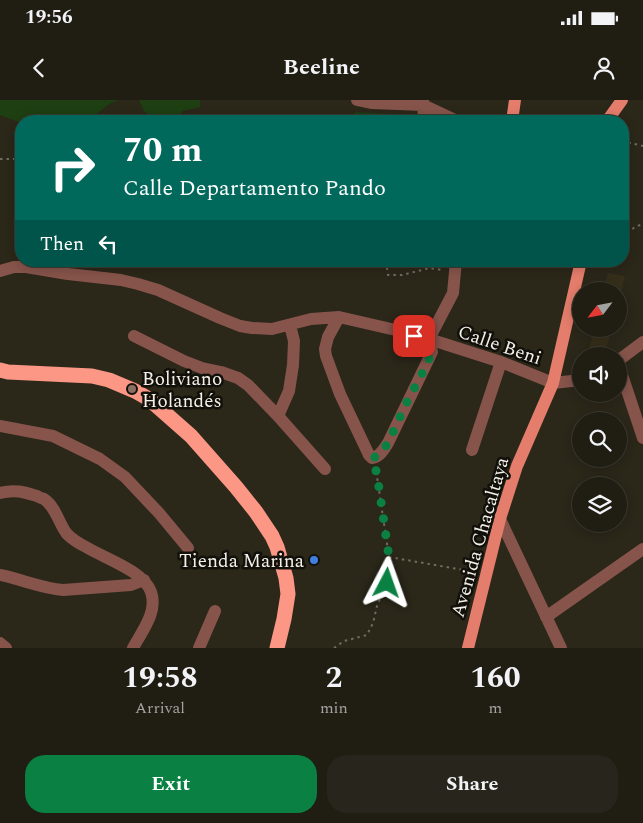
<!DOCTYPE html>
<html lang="en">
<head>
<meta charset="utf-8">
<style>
	:root { --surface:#201d13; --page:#28261c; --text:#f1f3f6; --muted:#a2a2a0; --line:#3d3b33; --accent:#0b8043 }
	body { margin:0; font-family:Spectral,serif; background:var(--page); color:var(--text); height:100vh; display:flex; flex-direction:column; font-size:19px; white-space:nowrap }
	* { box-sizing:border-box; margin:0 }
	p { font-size:16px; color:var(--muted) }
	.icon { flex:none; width:28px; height:28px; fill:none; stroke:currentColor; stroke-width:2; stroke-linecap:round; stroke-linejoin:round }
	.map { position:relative; height:548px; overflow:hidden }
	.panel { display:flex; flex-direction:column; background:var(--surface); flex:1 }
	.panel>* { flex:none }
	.top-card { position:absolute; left:15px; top:15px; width:614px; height:152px; border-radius:20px; box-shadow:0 2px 12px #0003,0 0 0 1px var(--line); background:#00695c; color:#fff; overflow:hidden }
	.needle { width:32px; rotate:238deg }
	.buttons { position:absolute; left:572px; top:182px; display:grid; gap:10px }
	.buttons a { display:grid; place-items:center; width:55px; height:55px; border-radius:50%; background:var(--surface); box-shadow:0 2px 12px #0003,0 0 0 1px var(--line); font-size:25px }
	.pin { position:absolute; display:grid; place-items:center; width:42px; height:42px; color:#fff; margin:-21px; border-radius:10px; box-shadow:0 2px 8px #0006 }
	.me { position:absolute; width:55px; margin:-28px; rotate:4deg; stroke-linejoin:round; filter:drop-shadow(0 0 4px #0008) }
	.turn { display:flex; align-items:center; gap:18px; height:105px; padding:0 25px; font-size:22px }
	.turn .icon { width:65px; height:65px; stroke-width:2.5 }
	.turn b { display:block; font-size:35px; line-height:42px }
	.then { display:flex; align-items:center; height:48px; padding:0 25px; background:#0003; gap:10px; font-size:19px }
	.eta { display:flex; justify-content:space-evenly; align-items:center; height:85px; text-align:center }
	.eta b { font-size:30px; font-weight:700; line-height:35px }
	.primary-button { display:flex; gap:10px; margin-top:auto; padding:10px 25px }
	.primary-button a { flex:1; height:58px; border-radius:20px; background:var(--accent); color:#fff; font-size:20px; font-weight:700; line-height:58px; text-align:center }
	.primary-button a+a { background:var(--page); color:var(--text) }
	.status { display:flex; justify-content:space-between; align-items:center; height:35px; padding:0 25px; background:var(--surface); direction:ltr }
	.status svg { height:14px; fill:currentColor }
	header { display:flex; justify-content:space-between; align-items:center; height:65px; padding:0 25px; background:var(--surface); font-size:22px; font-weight:700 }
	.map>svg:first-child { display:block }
	.built { fill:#352e1a }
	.green { fill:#1d3f12 }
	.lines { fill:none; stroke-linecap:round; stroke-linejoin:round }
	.path { stroke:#706c60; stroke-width:2; stroke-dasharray:2.5 4; stroke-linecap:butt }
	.minor { stroke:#86544b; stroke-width:12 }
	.major { stroke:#e57d6c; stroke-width:12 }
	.highway { stroke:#fc9786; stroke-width:15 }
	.route { stroke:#0b8043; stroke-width:9; stroke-dasharray:0 16.2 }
	.education-dot { fill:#8d6e63; stroke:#12100a; stroke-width:2 }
	.shop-dot { fill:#3f7fe0; stroke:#12100a; stroke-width:2 }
	.labels { text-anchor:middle; stroke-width:5; stroke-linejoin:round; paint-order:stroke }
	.street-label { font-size:19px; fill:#f3f0e8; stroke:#12100a }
	.poi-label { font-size:19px; fill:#f3f0e8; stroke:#12100a; text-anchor:start }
</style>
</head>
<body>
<div class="status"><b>19:56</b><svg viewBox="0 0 49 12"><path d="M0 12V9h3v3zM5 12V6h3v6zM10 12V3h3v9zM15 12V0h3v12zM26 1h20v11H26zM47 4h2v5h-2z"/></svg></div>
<header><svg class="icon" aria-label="back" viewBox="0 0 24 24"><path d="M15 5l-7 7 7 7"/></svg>Beeline<svg class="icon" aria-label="person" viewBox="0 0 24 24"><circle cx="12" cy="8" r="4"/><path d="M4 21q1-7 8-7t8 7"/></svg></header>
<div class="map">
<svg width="643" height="548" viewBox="0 0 643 548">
	<rect width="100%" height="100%" fill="#2b2719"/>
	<!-- built -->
	<path class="built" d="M608 173 625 176 619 201V191H603Z
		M594 229H612L604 256 588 254Z"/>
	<!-- green -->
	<path class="green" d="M0 0H118C107 3 101 12 92 17 75 25 40 21 21 21V23L0 15Z
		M139 0H200V7L183 11 173 21H156L144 11Z
		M355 12 407 15V21H355Z"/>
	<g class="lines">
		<!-- path -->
		<path class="path" d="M622 41 643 46
			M0 59H21
			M622 137 635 127 643 124
			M386 161 388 175H402L430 168 442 170
			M593 166 599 167 602 161
			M389 457 475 472
			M334 548 344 541 367 535 373 523 377 506 387 483 389 457 376 370"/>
		<!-- minor -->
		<path class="minor" d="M357 0 371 3 423 5 457 21
			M423 0 424 21
			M0 171 14 167H26L68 174 121 180 138 184 158 190 220 218 240 226 252 228 272 229 311 219 339 217 400 231 429 239 501 262 553 283 581 280
			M339 217 328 237 325 249 326 256 340 294 369 355 372 358C380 357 384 349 388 343L432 252 429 239 453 193 456 161
			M134 236 184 261 202 268 221 272 238 278 248 285 278 316 325 369
			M619 260 643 242
			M619 266 643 338
			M278 316 289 291 293 265 294 241 290 225
			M0 326 53 336 100 359 125 377 159 413 188 448
			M472 350 501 262
			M0 393C14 389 24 392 37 396 38 397 44 399 44 399 56 407 59 424 67 434 72 439 80 444 86 447 104 458 144 471 151 492 158 512 142 531 133 548
			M500 419 561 548
			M0 475C21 479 41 488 63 490L131 485 144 480
			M546 517 643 449
			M0 543 6 548
			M199 548 215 511"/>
		<!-- major -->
		<path class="major" d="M512 21 515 0
			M607 21 622 0
			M468 548 500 419 517 366 553 283 581 161"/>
		<!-- highway -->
		<path class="highway" d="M0 270 8 272 92 276 109 280 135 291 149 299 191 336 236 387 256 412 272 436 277 447 286 478 288 494 284 519 277 548"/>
	</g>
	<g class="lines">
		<!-- route -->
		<path class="route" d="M387 483 389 457 377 374 372 358 375 357 380 354 388 343 406 304 426 266 432 252 429 240 414 236"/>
	</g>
	<!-- markers -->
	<circle class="education-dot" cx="132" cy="289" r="5"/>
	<circle class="shop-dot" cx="314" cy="460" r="5"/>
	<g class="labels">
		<!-- street labels -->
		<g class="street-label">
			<text transform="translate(500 244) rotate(19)" y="7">Calle Beni</text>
			<text transform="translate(479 437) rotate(-74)" y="7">Avenida Chacaltaya</text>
		</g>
		<!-- poi labels -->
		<g class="poi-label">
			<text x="142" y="285">Boliviano<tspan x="142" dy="22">Holandés</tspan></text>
			<text x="304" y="467" text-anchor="end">Tienda Marina</text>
		</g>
	</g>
</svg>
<div class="buttons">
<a><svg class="needle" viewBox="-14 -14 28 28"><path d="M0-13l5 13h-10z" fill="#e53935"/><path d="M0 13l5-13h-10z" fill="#a2a2a0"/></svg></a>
<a><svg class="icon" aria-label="sound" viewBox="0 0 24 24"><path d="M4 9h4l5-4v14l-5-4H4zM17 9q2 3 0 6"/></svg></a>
<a><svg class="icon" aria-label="search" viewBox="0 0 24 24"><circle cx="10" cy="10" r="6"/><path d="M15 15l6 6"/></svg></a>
<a><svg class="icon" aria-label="layers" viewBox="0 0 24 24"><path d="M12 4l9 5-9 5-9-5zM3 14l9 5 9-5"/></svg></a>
</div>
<div class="pin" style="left:414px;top:236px;background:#d93025"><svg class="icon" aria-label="arrive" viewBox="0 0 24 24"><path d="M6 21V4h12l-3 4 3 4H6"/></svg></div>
<svg class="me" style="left:387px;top:483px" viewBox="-20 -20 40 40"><path d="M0-17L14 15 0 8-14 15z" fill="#0b8043" stroke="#fff" stroke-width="4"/></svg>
<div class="top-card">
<div class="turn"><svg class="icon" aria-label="right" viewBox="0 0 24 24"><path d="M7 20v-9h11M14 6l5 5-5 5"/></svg><div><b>70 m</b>Calle Departamento Pando</div></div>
<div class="then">Then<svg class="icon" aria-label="left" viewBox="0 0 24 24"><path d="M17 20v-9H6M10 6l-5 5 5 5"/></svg></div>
</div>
</div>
<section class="panel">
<div class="eta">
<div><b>19:58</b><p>Arrival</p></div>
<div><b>2</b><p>min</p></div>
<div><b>160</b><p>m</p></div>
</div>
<div class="primary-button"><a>Exit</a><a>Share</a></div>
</section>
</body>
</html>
